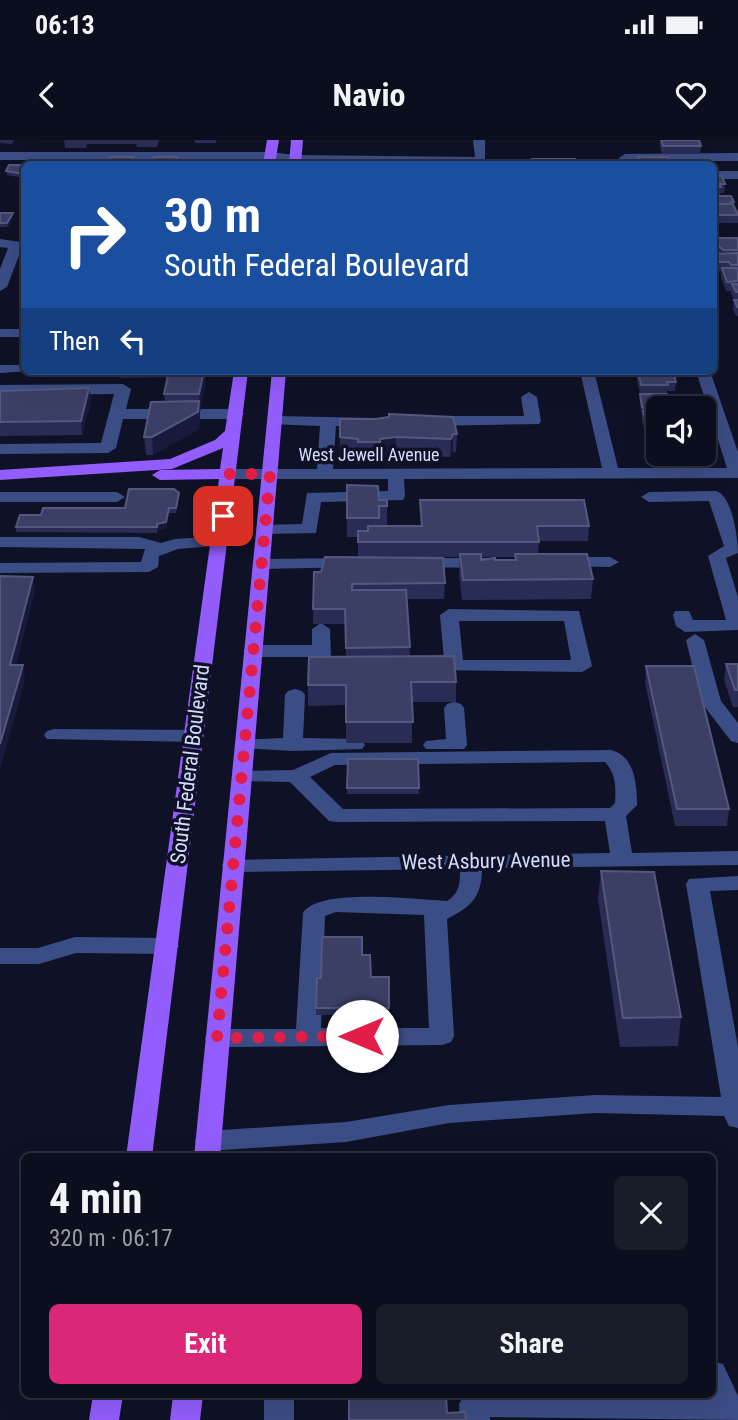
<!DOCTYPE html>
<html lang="en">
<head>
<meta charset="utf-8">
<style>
	:root { --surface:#0b0e1c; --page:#191c29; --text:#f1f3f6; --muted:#9a9ca3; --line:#2b2e3b; --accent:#db2777 }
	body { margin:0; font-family:"Roboto Condensed",sans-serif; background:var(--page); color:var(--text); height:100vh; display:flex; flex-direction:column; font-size:26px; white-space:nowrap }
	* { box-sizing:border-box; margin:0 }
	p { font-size:23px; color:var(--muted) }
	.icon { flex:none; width:38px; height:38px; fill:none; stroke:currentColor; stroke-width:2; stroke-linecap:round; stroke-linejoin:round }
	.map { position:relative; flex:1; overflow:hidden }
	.sheet { position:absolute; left:21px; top:1013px; width:695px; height:245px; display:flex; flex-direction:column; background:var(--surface); border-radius:10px; box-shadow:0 7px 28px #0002,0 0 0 2px var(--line) }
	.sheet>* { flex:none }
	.guide { position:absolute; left:21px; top:21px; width:696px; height:214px; border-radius:10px; box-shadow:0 7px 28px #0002,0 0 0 2px var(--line); background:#1a4fa0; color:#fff; overflow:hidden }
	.controls { position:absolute; left:646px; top:256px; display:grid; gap:14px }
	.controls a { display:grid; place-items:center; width:70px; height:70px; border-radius:10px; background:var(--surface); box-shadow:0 7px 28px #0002,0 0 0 2px var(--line); font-size:35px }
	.pin { position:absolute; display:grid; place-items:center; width:60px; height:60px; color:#fff; margin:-30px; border-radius:14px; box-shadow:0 4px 10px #0006 }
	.me { position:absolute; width:77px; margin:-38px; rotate:270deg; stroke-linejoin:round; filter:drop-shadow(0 0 5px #0008) }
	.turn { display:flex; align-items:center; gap:24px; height:147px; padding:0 28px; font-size:32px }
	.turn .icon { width:91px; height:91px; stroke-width:2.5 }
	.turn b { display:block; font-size:49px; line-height:60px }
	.then { display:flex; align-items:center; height:66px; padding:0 28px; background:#0003; gap:14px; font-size:26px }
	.round { display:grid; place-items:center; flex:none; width:74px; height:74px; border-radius:10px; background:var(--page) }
	.summary { display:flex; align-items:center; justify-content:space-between; height:119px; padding:0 28px }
	h1 { font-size:42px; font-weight:700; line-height:52px }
	.button { display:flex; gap:14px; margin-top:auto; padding:14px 28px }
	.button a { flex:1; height:80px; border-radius:10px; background:var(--accent); color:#fff; font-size:28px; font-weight:700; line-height:80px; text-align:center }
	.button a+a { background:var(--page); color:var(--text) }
	.status { display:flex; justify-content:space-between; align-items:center; height:49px; padding:0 35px; background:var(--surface); direction:ltr }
	.status svg { height:19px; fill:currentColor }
	header { display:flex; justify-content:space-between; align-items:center; height:91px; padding:0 28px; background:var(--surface); font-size:32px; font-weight:700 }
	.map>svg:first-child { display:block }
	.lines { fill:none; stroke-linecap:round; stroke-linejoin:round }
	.minor { fill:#3b4d85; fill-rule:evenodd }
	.major { fill:#935dfe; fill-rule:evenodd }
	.wall { fill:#292c54; fill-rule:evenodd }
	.shaded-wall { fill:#171a3a }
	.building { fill:#3b3f66; stroke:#54587e; stroke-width:2 }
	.route { stroke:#e11d48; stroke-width:12; stroke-dasharray:0 21.6 }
	.labels { text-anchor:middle; stroke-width:7; stroke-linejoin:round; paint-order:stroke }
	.far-street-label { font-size:18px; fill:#d5dcff; stroke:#0f1226 }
	.street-label { font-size:21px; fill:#d5dcff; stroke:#0f1226 }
</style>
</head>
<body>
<div class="status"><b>06:13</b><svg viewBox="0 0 49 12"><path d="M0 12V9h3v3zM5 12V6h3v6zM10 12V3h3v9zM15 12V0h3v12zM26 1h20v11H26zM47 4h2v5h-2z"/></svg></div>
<header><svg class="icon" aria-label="back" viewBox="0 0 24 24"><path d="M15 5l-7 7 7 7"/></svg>Navio<svg class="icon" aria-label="heart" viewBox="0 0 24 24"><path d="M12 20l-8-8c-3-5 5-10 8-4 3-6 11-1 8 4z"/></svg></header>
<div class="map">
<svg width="738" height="1280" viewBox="0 0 738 1280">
	<rect width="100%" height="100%" fill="#0f1226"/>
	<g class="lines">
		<!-- minor -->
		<path class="minor" d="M473 0H485V24L295 23 270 20H0V12H270L295 15 475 17Z
			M738 13V21H632L633 24H621L619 18 625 14Z
			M714 31H738V39H714Z
			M0 99 21 102 23 105 7 147 0 151V129L8 108 0 107Z
			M0 189H24V197H0Z
			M0 225H24V231H30L0 233Z
			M580 231H594L618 328H727L696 231H710L738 312V338L404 339 405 356 403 360 321 362 316 393 265 394 256 389 259 385 302 384 307 353 388 351V339H229L221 334 229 329H317L320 286 269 284 267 281 275 276 374 278 376 281 368 286H336L333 329 602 328Z
			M123 244 131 249 126 269H236L244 274 236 279H123L116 308 108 313 0 314V304L101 303 114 254 0 255V245Z
			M529 252 537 257 541 281 539 284 428 286 420 281 428 276H524L521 257Z
			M716 351C732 355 738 398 738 413L726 418 738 457V490L685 492 676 486 673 475 675 471H689L693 480H726L708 416 724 406 709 361 649 362 641 357 649 352Z
			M0 352H117L125 357 117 362H0Z
			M220 396 229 401 226 405 178 409 159 416 158 427 149 432 0 433V423L141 422 145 409 0 407V397H139L161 403 175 399Z
			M560 417H610L619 422 610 427 554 426 551 422 554 418Z
			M353 418 359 419 362 423 359 427 261 429 252 424 261 419Z
			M416 418H489L498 423 489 428 410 427 407 423 410 419Z
			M449 469 579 471 592 526 582 532 431 530 428 526 431 522 444 520 440 475ZM459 481H564L571 520H463Z
			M321 483 330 489 331 517 339 522 350 524 353 528 350 532C335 536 317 531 311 517H253L243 511 253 505H312V489Z
			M695 494 704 500 721 561 738 583V603L731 601 701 562 686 500Z
			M295 549 302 551 305 555 303 598 355 599 362 601 365 605 362 609 293 611 238 608 235 604 238 600 283 598 285 555 288 551Z
			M454 562 461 564 464 568 467 605 464 609H426L423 605 426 601 446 599 444 568 447 564Z
			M54 589 194 590 201 592 204 596 201 600 194 602 47 599 44 595 47 591Z
			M611 610C635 616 637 645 637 665L626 676 632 713 738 711V725L482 728C482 757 471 767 447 779L454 896 451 902 442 905 217 907 208 904 205 898 208 892 217 889H296L303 773C319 747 417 760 447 761 460 753 460 743 460 729L233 732 225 730 222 725 225 720 610 713 605 681 337 682 329 681 290 642 242 641 235 639 232 635 235 631 293 630 331 613ZM605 622C616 634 616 648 615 663L610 668 343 669 310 637 335 625ZM336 772 424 775 429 888H321L325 776Z
			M738 736V750L710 751 738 907V988L729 986 724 976 595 973 449 983 346 1002 208 1011 199 1008 195 1001 199 994 208 991 346 982 449 965 595 955 721 957 686 744 689 739Z
			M75 797 167 798 175 801 179 806 175 811 167 814 76 813 39 824H0V808H38Z
			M712 1221 723 1224 738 1256V1280L490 1277V1280H460L459 1264 464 1255H712Z
			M264 1255H294V1280H264Z"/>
		<!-- major -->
		<path class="major" d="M267 0H279L275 24H263Z
			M291 0H303L301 24H289Z
			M234 231H248L152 1017H126L219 339 160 340 152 335 160 330 220 329 223 308 172 329 0 340V330L170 319 215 300 225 291Z
			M272 231H286L220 1017H194Z
			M93 1255H123L119 1280H89Z
			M173 1255H203L200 1280H170Z"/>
	</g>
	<!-- wall -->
	<path class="wall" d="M0 0H14L12 4 0 3Z
		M64 0H159L157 7H137L136 4H87L86 8H65Z
		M194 0H216V3H195Z
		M660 0H699L701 6 700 14H662L660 6Z
		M638 17H668L671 24H639L638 21Z
		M24 25V38L7 35 6 31Z
		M714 36 725 44 724 53H720V55H714Z
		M714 56 734 62V66L738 74V83H717L716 88H714Z
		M0 73H13V77L8 87H0Z
		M714 98H738V176H736L733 169 734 160 731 153 732 151H726L721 137V131H718L715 122 716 115H714Z
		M120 231H207L200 272 199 289 153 315H146L144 297 165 262 164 254 167 237 121 238Z
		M371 231H501V232L371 233Z
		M633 231H673L676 242 675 251H667V254L658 268V294L645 293 642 281V273L641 272 640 254 637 239V235H634Z
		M89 248 91 262 82 295 0 296V251Z
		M340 279 457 294 456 312H453L450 317 396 315 380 317V320H358V317L340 315Z
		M651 295H658V313H684L683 317H655L650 300Z
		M347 345 379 360H387V385H379V386H421L420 360 589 386 588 401H539L538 414 593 439 591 459 462 460 459 434 460 417H358V397H347ZM481 417H515V420H481Z
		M179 353V358L176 373H169L166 388 158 390 157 393 16 392V387L41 375 125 368Z
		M314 432 445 443 444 459H407L410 516 456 542V562H412V603H346V565L308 566V545L346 517V484H313Z
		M726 524H738V567H733L724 540Z
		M646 526 729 669 727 686H675L645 542Z
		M348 619H418L419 654H347Z
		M601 731 681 877 678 906 620 907 598 759Z
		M362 815 371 837H389V875H316L317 838H321Z"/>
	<!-- shaded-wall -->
	<path class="shaded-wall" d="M13 73V77L8 87 7 83Z
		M204 231H205L206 242 200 272 199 254Z
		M89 248 91 262 82 295 81 281Z
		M199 261 200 279 199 289 153 315 152 297Z
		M453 294V312L450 317 451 299Z
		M396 297V315L380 317V299Z
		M169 368V373L166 388 158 390 157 393V384Z
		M33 437 35 452 12 541 10 525Z
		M23 525 25 541 0 629V604Z"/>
	<!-- building -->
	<path class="building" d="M661 0H699L701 6H663Z
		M110 17H133L131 24H107Z
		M154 17H177L175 24H152Z
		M638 17H668L671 24 654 22 655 24H641Z
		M532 19H575L576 24H533Z
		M50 20H99L98 24H49Z
		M9 25H24V34L6 31Z
		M714 36H722L725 44H720L721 47H714Z
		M714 56H731L734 62H731L732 64H714Z
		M714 64H733L738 75H716L714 71Z
		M0 73H13L7 83H0Z
		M714 98H738V110H723L719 106H714Z
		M738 113V125H731L729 122H719L716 114Z
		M722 128H738V141L727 142Z
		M732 144H738V152H736Z
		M734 160H738V167H737Z
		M169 231H204L199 254H164Z
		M638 231H673L676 242H667L668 245H641Z
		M89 248 81 281 0 282V251Z
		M640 254H667L673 268H658V269H645L642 267Z
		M199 261 198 272 152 297H144L151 262Z
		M658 270V284L646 283 643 271Z
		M389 274 453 277 457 294H453L451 299 396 297 380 299V302H358V299L340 297V279H376L389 277Z
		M651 295H658V312H656Z
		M347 345 378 346 379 360H387V366H379V378H347Z
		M129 349H174L179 353 176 368H169L166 382 157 384V387H16L20 375H41L43 368H125Z
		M420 360H584L589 386H537L539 402H358V391H368V386H422Z
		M460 414H481V420L495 418V420H516L515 414H587L593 439 463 440Z
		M325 417 443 418 445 443 352 444V450H406L410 507 346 508 345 469H313L314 432H321Z
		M0 436 33 437 10 525H23L0 604Z
		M454 516 456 542H411L413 582H346V545H308L309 517Z
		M726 524H738V550H735Z
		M646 526H694L729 669H677Z
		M348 619H418L419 648H347Z
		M601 731 654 732 681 877 623 878Z
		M322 797H362V815H370L371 837H389V868H316L317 838H321Z
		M349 1255H446L447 1273 465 1272 466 1280H349Z"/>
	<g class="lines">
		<!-- route -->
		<path class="route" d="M223 376 229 334H270L217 898 362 896"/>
	</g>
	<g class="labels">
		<!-- far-street labels -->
		<g class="far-street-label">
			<text x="369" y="321">West Jewell Avenue</text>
		</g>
		<!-- street labels -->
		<g class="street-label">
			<text transform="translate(190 624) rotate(-83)" y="7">South Federal Boulevard</text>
			<text transform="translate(486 721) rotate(-1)" y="7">West Asbury Avenue</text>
		</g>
	</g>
</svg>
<div class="controls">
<a><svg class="icon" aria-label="sound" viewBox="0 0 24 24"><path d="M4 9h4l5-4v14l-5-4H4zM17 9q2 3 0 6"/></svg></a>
</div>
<div class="pin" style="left:223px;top:376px;background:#d93025"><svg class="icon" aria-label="arrive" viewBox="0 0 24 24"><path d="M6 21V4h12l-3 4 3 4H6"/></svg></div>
<svg class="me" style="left:362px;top:896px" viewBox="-20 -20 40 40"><circle r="19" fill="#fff"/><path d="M0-13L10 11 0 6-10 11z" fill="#e11d48"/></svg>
<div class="guide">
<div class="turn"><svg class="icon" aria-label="right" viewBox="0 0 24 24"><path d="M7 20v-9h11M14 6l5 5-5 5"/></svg><div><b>30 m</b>South Federal Boulevard</div></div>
<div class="then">Then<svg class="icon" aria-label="left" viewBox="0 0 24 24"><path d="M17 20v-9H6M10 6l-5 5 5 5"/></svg></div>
</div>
<section class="sheet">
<div class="summary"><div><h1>4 min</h1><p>320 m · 06:17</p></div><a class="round"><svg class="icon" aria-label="close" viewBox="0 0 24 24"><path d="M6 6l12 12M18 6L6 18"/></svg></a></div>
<div class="button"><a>Exit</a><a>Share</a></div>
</section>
</div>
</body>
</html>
